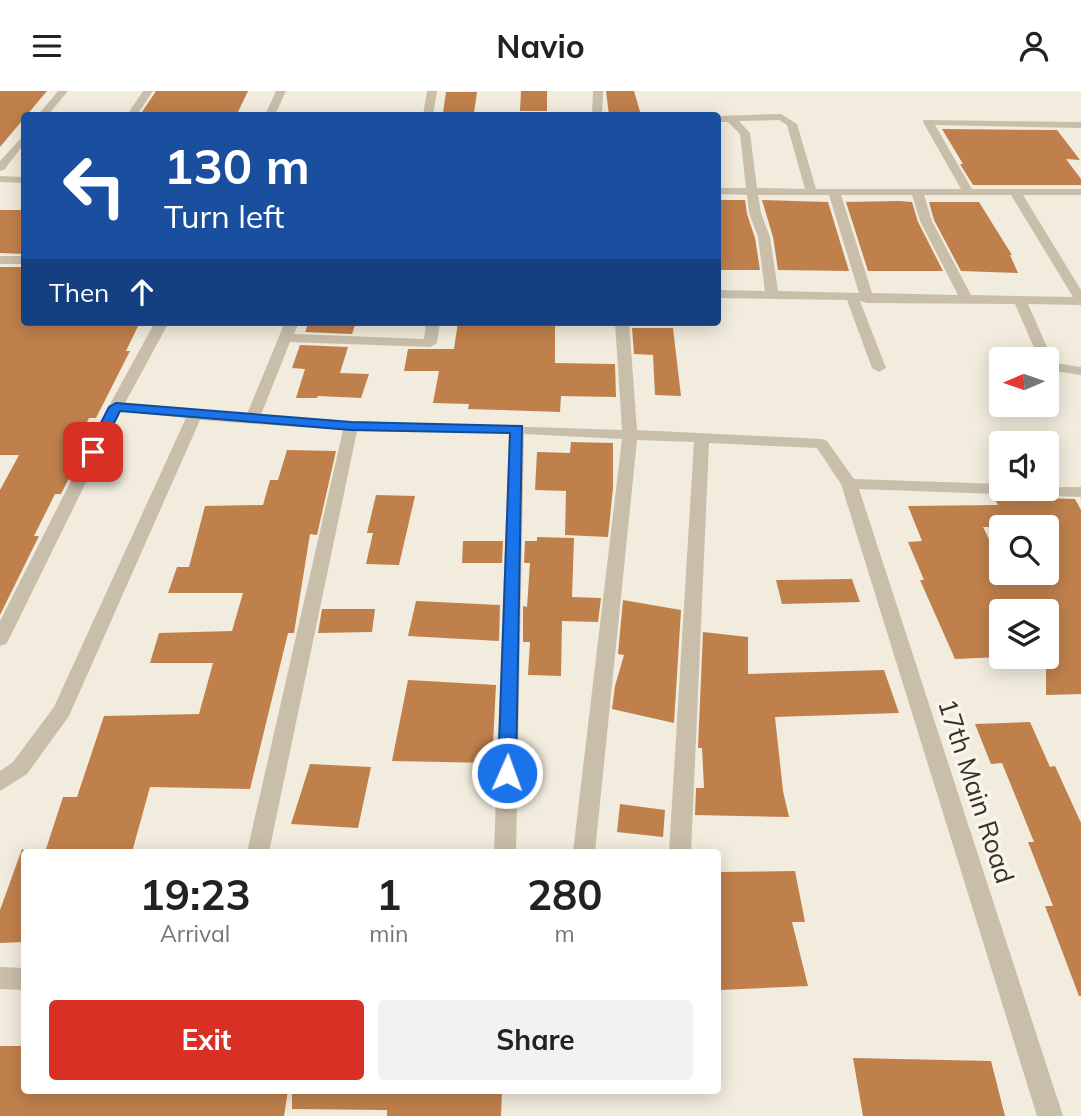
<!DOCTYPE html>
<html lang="en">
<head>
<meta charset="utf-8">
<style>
	:root { --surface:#fff; --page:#f2f2f2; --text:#222; --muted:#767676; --accent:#d93025 }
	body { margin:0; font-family:Mulish,sans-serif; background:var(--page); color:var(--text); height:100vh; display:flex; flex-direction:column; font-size:26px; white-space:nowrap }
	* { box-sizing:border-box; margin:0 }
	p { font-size:23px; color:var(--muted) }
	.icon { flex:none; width:38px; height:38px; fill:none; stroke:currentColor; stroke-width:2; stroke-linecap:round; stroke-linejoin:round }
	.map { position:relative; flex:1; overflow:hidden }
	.side { position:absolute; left:21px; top:758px; width:700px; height:245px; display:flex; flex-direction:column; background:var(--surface); border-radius:7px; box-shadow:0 4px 18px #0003 }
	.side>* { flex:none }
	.banner { position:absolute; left:21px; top:21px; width:700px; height:214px; border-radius:7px; box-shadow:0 4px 18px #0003; background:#1a4fa0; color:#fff; overflow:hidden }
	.needle { width:46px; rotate:268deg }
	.buttons { position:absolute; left:989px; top:256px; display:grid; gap:14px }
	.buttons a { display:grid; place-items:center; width:70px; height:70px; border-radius:7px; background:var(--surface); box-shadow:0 4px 18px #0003; font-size:35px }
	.pin { position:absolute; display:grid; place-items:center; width:60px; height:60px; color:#fff; margin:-30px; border-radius:14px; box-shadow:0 4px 10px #0006 }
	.me { position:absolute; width:77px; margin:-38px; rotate:2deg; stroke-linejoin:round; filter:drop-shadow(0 0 5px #0008) }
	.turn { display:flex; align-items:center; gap:24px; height:147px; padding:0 28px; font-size:32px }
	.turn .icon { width:91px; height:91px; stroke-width:2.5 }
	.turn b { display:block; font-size:49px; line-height:60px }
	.then { display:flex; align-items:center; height:66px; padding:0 28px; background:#0003; gap:14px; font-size:26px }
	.eta { display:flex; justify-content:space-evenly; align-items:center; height:119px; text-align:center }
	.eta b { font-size:42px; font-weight:700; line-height:49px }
	.action { display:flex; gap:14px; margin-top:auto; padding:14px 28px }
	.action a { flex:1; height:80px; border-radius:7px; background:var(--accent); color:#fff; font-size:28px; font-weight:700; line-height:80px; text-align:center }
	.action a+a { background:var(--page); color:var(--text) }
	header { display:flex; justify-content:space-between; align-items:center; height:91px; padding:0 28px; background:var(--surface); font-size:32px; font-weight:700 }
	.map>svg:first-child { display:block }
	.building { fill:#c0804c; fill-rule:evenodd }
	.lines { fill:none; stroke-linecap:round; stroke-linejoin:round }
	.street { fill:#c9beaa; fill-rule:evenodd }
	.route { fill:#1a73e8; stroke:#114b97; stroke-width:2 }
	.labels { text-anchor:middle; stroke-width:7; stroke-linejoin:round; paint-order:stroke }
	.street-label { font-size:26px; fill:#363029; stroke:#f9f5ea }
</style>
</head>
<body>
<header><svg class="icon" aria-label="menu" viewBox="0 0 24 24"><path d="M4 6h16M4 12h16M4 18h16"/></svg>Navio<svg class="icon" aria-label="person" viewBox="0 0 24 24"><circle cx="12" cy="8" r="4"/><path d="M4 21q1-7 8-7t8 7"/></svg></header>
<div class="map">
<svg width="1081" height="1025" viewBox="0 0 1081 1025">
	<rect width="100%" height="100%" fill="#f1ecdd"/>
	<!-- building -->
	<path class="building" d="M0 0H47L0 56Z
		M156 0H248L238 21 140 24Z
		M521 0H547V20H520Z
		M606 0H634L641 24H609Z
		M446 1H477L474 22H443Z
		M942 38 1057 39 1080 69 1066 68 1081 88V94H973L960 73H963Z
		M718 109H745L747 123 755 147 760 179H718Z
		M762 109 828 111 849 180 778 179 773 146Z
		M899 110 912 111 918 131 943 180H868L846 111Z
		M929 111H979L1012 164H1010L1018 182 961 180 934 129Z
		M0 119H24V163L0 162Z
		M24 176V231L139 233 126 260H130L96 327H89L65 376 74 377 61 403H55L34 445H39L0 524V399L19 364H0V176Z
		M309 231H356L352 243 305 241Z
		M458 231H555V272L615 273 616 306 561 305 560 321 468 318 469 313 433 312 439 280H404L408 258H454Z
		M632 237H673L681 305 655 304 653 264 634 263Z
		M300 254 348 256 340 282 369 283 361 307 318 305 317 307H296L305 278 292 277Z
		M571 351 613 352V397L608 446 565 444 566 400 535 399 537 361 570 362Z
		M287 359 336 360 317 444 310 443 294 542H288L250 698 150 696 132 761H45L63 706H77L104 625 199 623 213 572H150L159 542 232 540 243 502H168L177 476H189L205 415 263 414 270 389H278Z
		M376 404 415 405 399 474 366 473 373 442H367Z
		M1043 407 1075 408 1081 419V603L1046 604V520H1001V566L955 568 920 489H924L908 451 922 450 908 415 998 414 995 409ZM983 436H1046V486L1012 487 1001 481V473Z
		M537 446 574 447 572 506 601 507 598 531 562 530 561 585 528 584 530 551H523V515L527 516 530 472H524L525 450H537Z
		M463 450H503L502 472H462Z
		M852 488 860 511 782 513 776 489Z
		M623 509 681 519 674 632 612 618 615 595 624 564 618 563Z
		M416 510 500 514 499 550 408 545Z
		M322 518H375L372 541 318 542Z
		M703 541 748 546V583L884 579 899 622 775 626 783 700 789 726 695 724 696 697H704L702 657H698Z
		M408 589 496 594 492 672 392 670Z
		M1030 631 1050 676 1055 675 1081 732V905H1079L1045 815H1053L1028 751H1034L1002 672 991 673 975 633Z
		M310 673 371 676 358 737 291 733Z
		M620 713 665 719 663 746 617 741Z
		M22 758 24 759V851L0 852V819Z
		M795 780 805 831H792L808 895 721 899 718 878V781Z
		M0 955H24V999H288L284 1025H0Z
		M853 967 991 970 1005 1025H863Z
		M292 999H502L501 1025H387V1019L292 1018Z"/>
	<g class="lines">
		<!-- street -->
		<path class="street" d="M58 0H68L48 24H38Z
			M143 0H153L137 24H127Z
			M276 0H286L275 24H265Z
			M427 0H437L433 24H423Z
			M593 0H603L602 24H592Z
			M781 23 797 33 816 98H961L923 31 924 29 1081 31V37L935 34 972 98H1081V104H1023L1081 199V214L1028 213 1054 272 1081 276V284L1046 279V268H1039L1015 213 867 212 860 210 886 277 879 281 872 277 847 209 718 207V199L765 200 758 146 749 122 747 104 718 103V97H746L740 43 728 31H718V25ZM779 29 787 34 805 98 757 97 750 42 739 30ZM758 104H829L859 202 778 200 770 146 761 122ZM841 104H912L920 130 958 204 872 202ZM924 104H1011L1073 206 971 204 932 130Z
			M24 44V53L4 79 0 80V70Z
			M0 85 24 86V92L0 91Z
			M0 165H24V173H0Z
			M155 231H169L125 312 247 323 285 231H299L294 243 424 248 426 231H440L437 252 430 256 290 251 261 324 351 330 622 339 615 231H629L637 339 822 348 827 350 854 388 1001 393V397L1081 396V406L859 398 1063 1025H1037L841 393 817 357 709 352 691 761H669L694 351 637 349 595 761H573L622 348 524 343 516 761H494L509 342 357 340 269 761H247L343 339 200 329 69 625 27 683 0 700V680L13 671 54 616 186 327 121 320 9 548 6 553 0 555V530L109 315Z
			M0 876 24 877V899L0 898Z"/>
	</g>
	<!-- route -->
	<path class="route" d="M116 312 351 331 522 335 516 682 513 687 507 690 500 687 498 682 510 342 351 339 120 320 98 364H88L86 361 109 316Z"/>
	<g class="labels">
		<!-- street labels -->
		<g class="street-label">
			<text transform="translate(976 700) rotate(72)" y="9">17th Main Road</text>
		</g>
	</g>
</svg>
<div class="buttons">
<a><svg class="needle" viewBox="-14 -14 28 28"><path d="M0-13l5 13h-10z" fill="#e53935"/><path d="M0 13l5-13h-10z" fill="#767676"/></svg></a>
<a><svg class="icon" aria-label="sound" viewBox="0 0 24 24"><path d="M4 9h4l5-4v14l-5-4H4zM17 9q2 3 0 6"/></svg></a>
<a><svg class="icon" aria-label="search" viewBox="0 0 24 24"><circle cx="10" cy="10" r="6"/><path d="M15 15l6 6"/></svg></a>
<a><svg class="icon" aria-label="layers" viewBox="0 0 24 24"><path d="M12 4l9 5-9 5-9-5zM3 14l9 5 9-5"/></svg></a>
</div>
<div class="pin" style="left:93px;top:361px;background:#d93025"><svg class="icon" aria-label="arrive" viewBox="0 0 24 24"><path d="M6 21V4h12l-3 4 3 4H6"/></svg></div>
<svg class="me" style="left:507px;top:682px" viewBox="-20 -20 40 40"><circle r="17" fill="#1a73e8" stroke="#fff" stroke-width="3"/><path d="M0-11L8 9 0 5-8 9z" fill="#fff"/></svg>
<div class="banner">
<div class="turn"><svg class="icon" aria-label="left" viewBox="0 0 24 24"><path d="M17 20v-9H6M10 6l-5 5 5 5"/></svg><div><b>130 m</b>Turn left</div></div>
<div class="then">Then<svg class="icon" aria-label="ahead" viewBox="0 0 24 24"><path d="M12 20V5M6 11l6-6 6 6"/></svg></div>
</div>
<section class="side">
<div class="eta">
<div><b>19:23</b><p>Arrival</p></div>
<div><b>1</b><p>min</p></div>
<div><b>280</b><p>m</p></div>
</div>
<div class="action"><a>Exit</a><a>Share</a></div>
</section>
</div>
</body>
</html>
